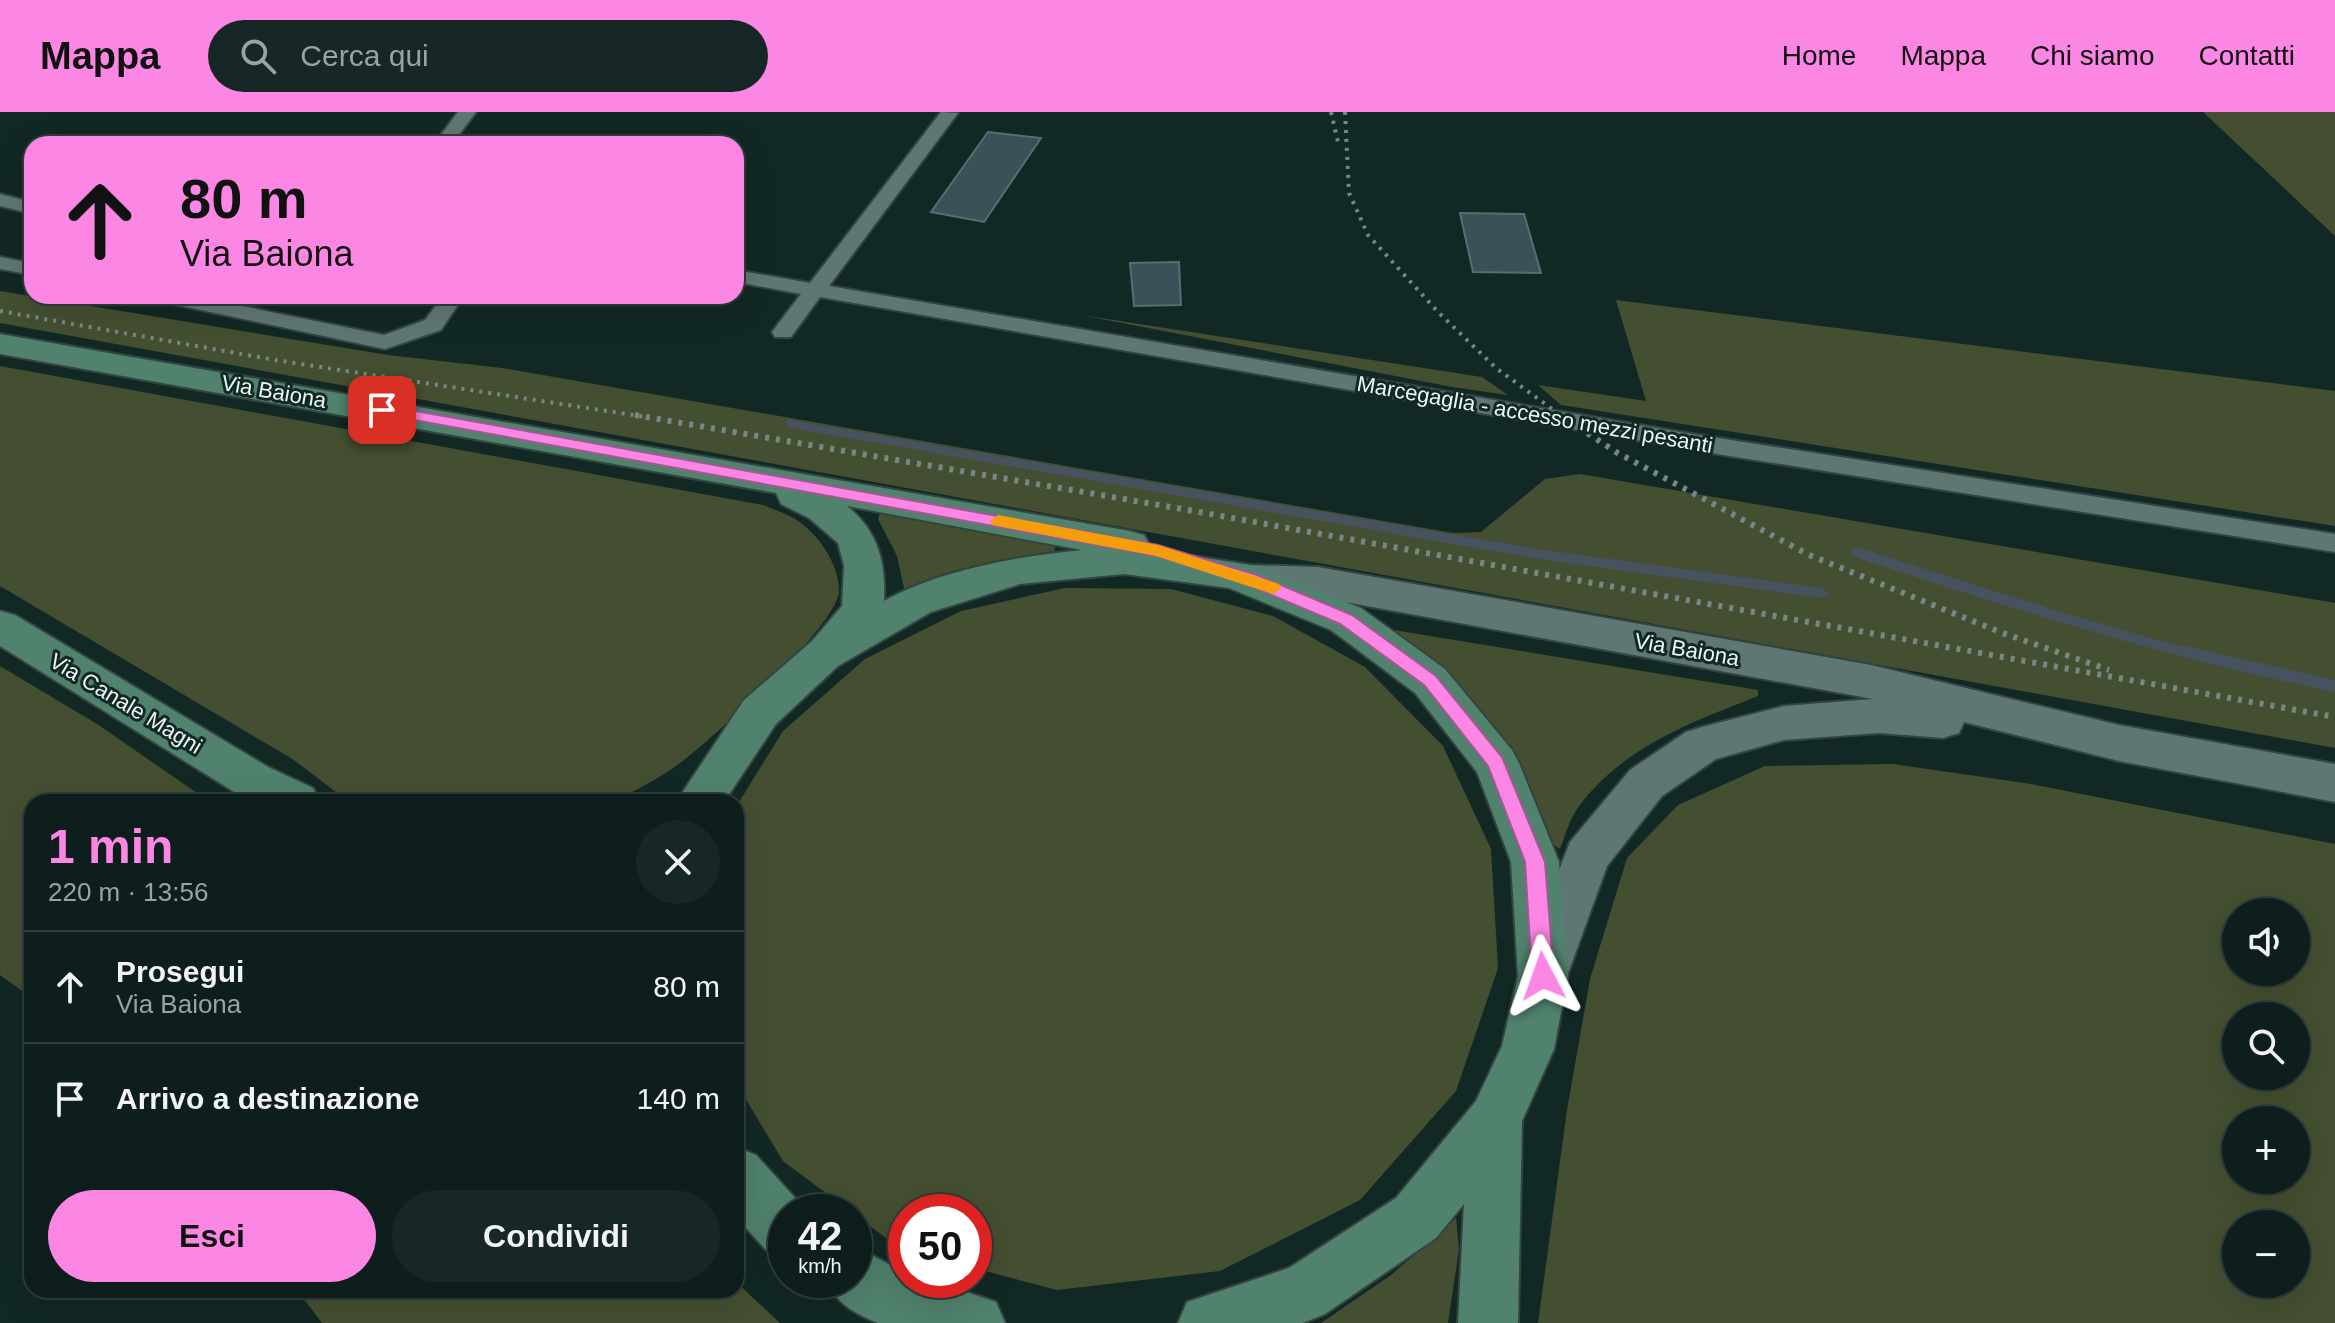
<!DOCTYPE html>
<html lang="it">
<head>
<meta charset="utf-8">
<style>
	:root { --surface:#0e1e1c; --page:#172725; --text:#f1f3f6; --muted:#9ba2a3; --line:#2e3c3b; --accent:#fc86e4 }
	body { margin:0; font-family:Helvetica,sans-serif; background:var(--page); color:var(--text); height:100vh; display:flex; flex-direction:column; font-size:30px; white-space:nowrap }
	* { box-sizing:border-box; margin:0 }
	p { font-size:26px; color:var(--muted) }
	.icon { flex:none; width:44px; height:44px; fill:none; stroke:currentColor; stroke-width:2; stroke-linecap:round; stroke-linejoin:round }
	.map { position:relative; flex:1; overflow:hidden }
	.side { position:absolute; left:24px; top:682px; width:720px; height:504px; display:flex; flex-direction:column; background:var(--surface); border-radius:24px; box-shadow:0 8px 32px #0002,0 0 0 2px var(--line) }
	.side>* { flex:none }
	.guide { position:absolute; left:24px; top:24px; width:720px; height:168px; border-radius:24px; box-shadow:0 8px 32px #0002,0 0 0 2px var(--line); background:#fc86e4; color:#111; overflow:hidden }
	.buttons { position:absolute; left:2222px; top:786px; display:grid; gap:16px }
	.buttons a { display:grid; place-items:center; width:88px; height:88px; border-radius:50%; background:var(--surface); box-shadow:0 8px 32px #0002,0 0 0 2px var(--line); font-size:40px }
	.speed { position:absolute; left:768px; top:1082px; display:flex; gap:16px; font-size:40px; font-weight:700; text-align:center }
	.speed>* { display:grid; place-content:center; width:104px; height:104px; border-radius:50%; background:var(--surface); box-shadow:0 8px 32px #0002,0 0 0 2px var(--line); line-height:1 }
	.speed small { font-size:20px; font-weight:400 }
	.speed .limit { border:12px solid #d22; background:#fff; color:#111 }
	.pin { position:absolute; display:grid; place-items:center; width:68px; height:68px; color:#fff; margin:-34px; border-radius:16px; box-shadow:0 4px 12px #0006 }
	.me { position:absolute; width:88px; margin:-44px; rotate:356deg; stroke-linejoin:round; filter:drop-shadow(0 0 6px #0008) }
	.turn { display:flex; align-items:center; gap:28px; height:168px; padding:0 24px; font-size:36px }
	.turn .icon { width:104px; height:104px; stroke-width:2.5 }
	.turn b { display:block; font-size:56px; line-height:68px }
	.round { display:grid; place-items:center; flex:none; width:84px; height:84px; border-radius:42px; background:var(--page) }
	.head { display:flex; align-items:center; justify-content:space-between; height:136px; padding:0 24px }
	h1 { font-size:48px; font-weight:700; line-height:60px; color:var(--accent) }
	.action { display:flex; gap:16px; margin-top:auto; padding:16px 24px }
	.action a { flex:1; height:92px; border-radius:48px; background:var(--accent); color:#111; font-size:32px; font-weight:700; line-height:92px; text-align:center }
	.action a+a { background:var(--page); color:var(--text) }
	ul { padding:0; list-style:none }
	li { display:flex; align-items:center; gap:24px; height:112px; padding:0 24px; border-top:2px solid var(--line) }
	li div { flex:1 }
	li b { display:block; font-size:30px }
	li em { font-style:normal }
	header { display:flex; align-items:center; gap:48px; box-sizing:border-box; height:112px; padding:0 40px; background:var(--accent); color:#111 }
	header strong { font-size:38px }
	nav { display:flex; gap:44px; margin-inline-start:auto; font-size:28px }
	.search { width:560px; height:72px; background:var(--page); display:flex; align-items:center; gap:20px; box-sizing:border-box; padding:0 28px; border-radius:44px; color:var(--muted); font-size:30px }
	.map>svg:first-child { display:block }
	.green { fill:#444f31; fill-rule:evenodd }
	.lines { fill:none; stroke-linecap:round; stroke-linejoin:round }
	.stream { fill:#46525d; fill-rule:evenodd }
	.building { fill:#3b5157; stroke:#566d73; stroke-width:2 }
	.lane-casing { stroke:#334441; stroke-width:4 }
	.street-casing { stroke:#334441; stroke-width:4 }
	.secondary-casing { stroke:#334441; stroke-width:4 }
	.lane { fill:#5f7773; fill-rule:evenodd }
	.street { fill:#5f7773; fill-rule:evenodd }
	.secondary { fill:#50826d; fill-rule:evenodd }
	.rail-far1 { stroke:#768885; stroke-width:4; stroke-dasharray:3 6; stroke-linecap:butt }
	.rail { stroke:#768885; stroke-width:6; stroke-dasharray:4 7; stroke-linecap:butt }
	.route { fill:#fc86e4; stroke:#a45794; stroke-width:2 }
	.slow { fill:#f59e0b }
	.labels { text-anchor:middle; stroke-width:6; stroke-linejoin:round; paint-order:stroke }
	.street-label { font-size:22px; fill:#eaf7f5; stroke:#122825 }
</style>
</head>
<body>
<header>
<strong>Mappa</strong>
<div class="search"><svg class="icon" aria-label="search" viewBox="0 0 24 24"><circle cx="10" cy="10" r="6"/><path d="M15 15l6 6"/></svg>Cerca qui</div>
<nav><a>Home</a><a>Mappa</a><a>Chi siamo</a><a>Contatti</a></nav>
</header>
<div class="map">
<svg width="2335" height="1211" viewBox="0 0 2335 1211">
	<rect width="100%" height="100%" fill="#122825"/>
	<!-- green -->
	<path class="green" d="M2203 0H2335V124Z
		M0 179 388 243 502 256 1453 421 1481 420 1545 367 1580 362 2335 491V636L0 211Z
		M1616 188 2335 279V414L1561 293 1538 273 1646 289Z
		M1081 203 1482 265 1508 283 1452 275Z
		M0 254 763 393C775 398 791 403 801 411 821 426 839 454 839 478 840 511 714 625 684 648 662 665 636 679 610 690H349L294 648 0 474Z
		M880 401 1056 434 1054 439C1002 449 952 458 905 481L897 444 878 407Z
		M1065 476 1171 477 1273 504 1365 555 1443 634 1491 737 1498 856 1456 979 1360 1088 1220 1159 1057 1178 974 1156V1100H906V1139L902 1138 783 1049 736 971V695L783 619 865 547 961 499Z
		M1394 518 1758 578V584C1690 611 1622 635 1577 697 1569 709 1565 724 1560 737L1548 729 1387 521Z
		M0 554 97 612 210 690H32V886L0 863Z
		M1893 652 2031 672 2335 732V1211H1538L1567 998 1590 867 1627 746 1678 693 1765 654ZM2236 800H2296V860H2236ZM2236 904H2296V964H2236ZM2236 1008H2296V1068H2236ZM2296 1112V1172H2236V1112Z
		M1456 1106 1459 1137 1448 1211H1321L1391 1163Z
		M736 1170 780 1211H322L297 1178H736Z"/>
	<g class="lines">
		<!-- stream -->
		<path class="stream" d="M791 308 1538 437 1822 476 1829 481 1822 486 1538 447 786 315V309Z
			M1857 435 2038 493 2154 527 2335 568V580C2170 547 2011 497 1852 444L1850 440Z"/>
	</g>
	<!-- building -->
	<path class="building" d="M988 20 1041 26 984 110 931 100Z
		M1460 101 1524 102 1541 161 1473 160Z
		M1179 150 1181 193 1134 194 1130 151Z"/>
	<g class="lines">
		<!-- lane casing -->
		<g class="lane-casing">
			<path id="lane" d="M458 0H476L452 32H434Z
				M941 0 958 1 829 174 1686 321 2335 422V440L1686 337 820 185 791 225H775L772 220 801 182 736 170V158L810 171Z
				M0 82 32 90V102L0 94Z
				M0 145 32 151V163L0 157Z
				M153 184H193L384 223 425 208 443 184H464L441 218 385 237 163 190Z"/>
		</g>
		<!-- street casing -->
		<g class="street-casing">
			<path id="street" d="M1251 453 1318 455 1871 553 2119 613 2335 652V690L2119 649 1964 610 1959 621 1943 626 1879 621 1784 628 1716 647 1662 684 1607 754 1562 878 1544 885 1526 878 1519 862 1570 730 1630 658 1686 620 1702 615 1784 594 1873 587 1318 485 1251 483 1237 478 1231 468 1237 458Z"/>
		</g>
		<!-- secondary casing -->
		<g class="secondary-casing">
			<path id="secondary" d="M0 222 1130 419 1144 423 1150 433 1147 437 1251 453 1361 496 1445 557 1512 638 1519 651 1559 750 1568 864 1554 937 1522 1009 1518 1211H1458L1464 1092 1436 1126 1325 1202 1303 1211H1178L1187 1190 1289 1156 1396 1086 1476 989 1502 934 1518 864 1511 750 1477 660 1415 581 1331 518 1229 476 1124 462 1020 472 931 500 838 554 776 612 724 690H676L744 588 812 529 842 494 844 454 838 431 809 406 781 392 776 381 0 242ZM847 394 1082 438C1019 444 939 458 884 489 886 450 878 419 847 394Z
				M0 499 15 503 268 655 313 676 320 690H253L236 681 0 534Z
				M736 1035 756 1043 806 1098 807 1100H786V1147L766 1138 736 1105Z
				M854 1134 906 1161V1168H931L996 1190 1005 1211H878C855 1202 835 1190 826 1168H854Z"/>
		</g>
		<!-- lane -->
		<use href="#lane" class="lane"/>
		<!-- street -->
		<use href="#street" class="street"/>
		<!-- secondary -->
		<use href="#secondary" class="secondary"/>
		<!-- rail-far1 -->
		<path class="rail-far1" d="M1331 0 1338 30
			M1345 0 1349 81 1368 123 1438 200 1496 256 1563 305
			M0 199 275 248 646 305"/>
		<!-- rail -->
		<path class="rail" d="M635 303 1188 398 2335 605
			M1560 303 1616 340 1809 443 2000 520 2109 558"/>
	</g>
	<!-- route -->
	<path class="route" d="M382 293 1158 433 1257 463 1352 503 1436 564 1502 645 1545 750 1554 864 1550 871 1543 874 1536 871 1532 864 1525 750 1488 654 1424 573 1340 512 1246 472 1157 444 376 301V294Z"/>
	<!-- slow -->
	<path class="slow" d="M998 403 1158 433 1279 472 1281 476 1273 482 1156 444 992 413 990 409Z"/>
	<g class="labels">
		<!-- street labels -->
		<g class="street-label">
			<text transform="translate(274 279) rotate(10)" y="8">Via Baiona</text>
			<text transform="translate(1535 302) rotate(10)" y="8">Marcegaglia - accesso mezzi pesanti</text>
			<text transform="translate(1687 537) rotate(10)" y="8">Via Baiona</text>
			<text transform="translate(126 591) rotate(31)" y="8">Via Canale Magni</text>
		</g>
	</g>
</svg>
<div class="buttons">
<a><svg class="icon" aria-label="sound" viewBox="0 0 24 24"><path d="M4 9h4l5-4v14l-5-4H4zM17 9q2 3 0 6"/></svg></a>
<a><svg class="icon" aria-label="search" viewBox="0 0 24 24"><circle cx="10" cy="10" r="6"/><path d="M15 15l6 6"/></svg></a>
<a>+</a>
<a>−</a>
</div>
<div class="speed"><div>42<small>km/h</small></div><div class="limit">50</div></div>
<div class="pin" style="left:382px;top:298px;background:#d93025"><svg class="icon" aria-label="arrive" viewBox="0 0 24 24"><path d="M6 21V4h12l-3 4 3 4H6"/></svg></div>
<svg class="me" style="left:1543px;top:864px" viewBox="-20 -20 40 40"><path d="M0-17L14 15 0 8-14 15z" fill="#fc86e4" stroke="#fff" stroke-width="4"/></svg>
<div class="guide">
<div class="turn"><svg class="icon" aria-label="ahead" viewBox="0 0 24 24"><path d="M12 20V5M6 11l6-6 6 6"/></svg><div><b>80 m</b>Via Baiona</div></div>
</div>
<section class="side">
<div class="head"><div><h1>1 min</h1><p>220 m · 13:56</p></div><a class="round"><svg class="icon" aria-label="close" viewBox="0 0 24 24"><path d="M6 6l12 12M18 6L6 18"/></svg></a></div>
<ul>
<li><svg class="icon" aria-label="ahead" viewBox="0 0 24 24"><path d="M12 20V5M6 11l6-6 6 6"/></svg><div><b>Prosegui</b><p>Via Baiona</p></div><em>80 m</em></li>
<li><svg class="icon" aria-label="arrive" viewBox="0 0 24 24"><path d="M6 21V4h12l-3 4 3 4H6"/></svg><div><b>Arrivo a destinazione</b></div><em>140 m</em></li>
</ul>
<div class="action"><a>Esci</a><a>Condividi</a></div>
</section>
</div>
</body>
</html>
